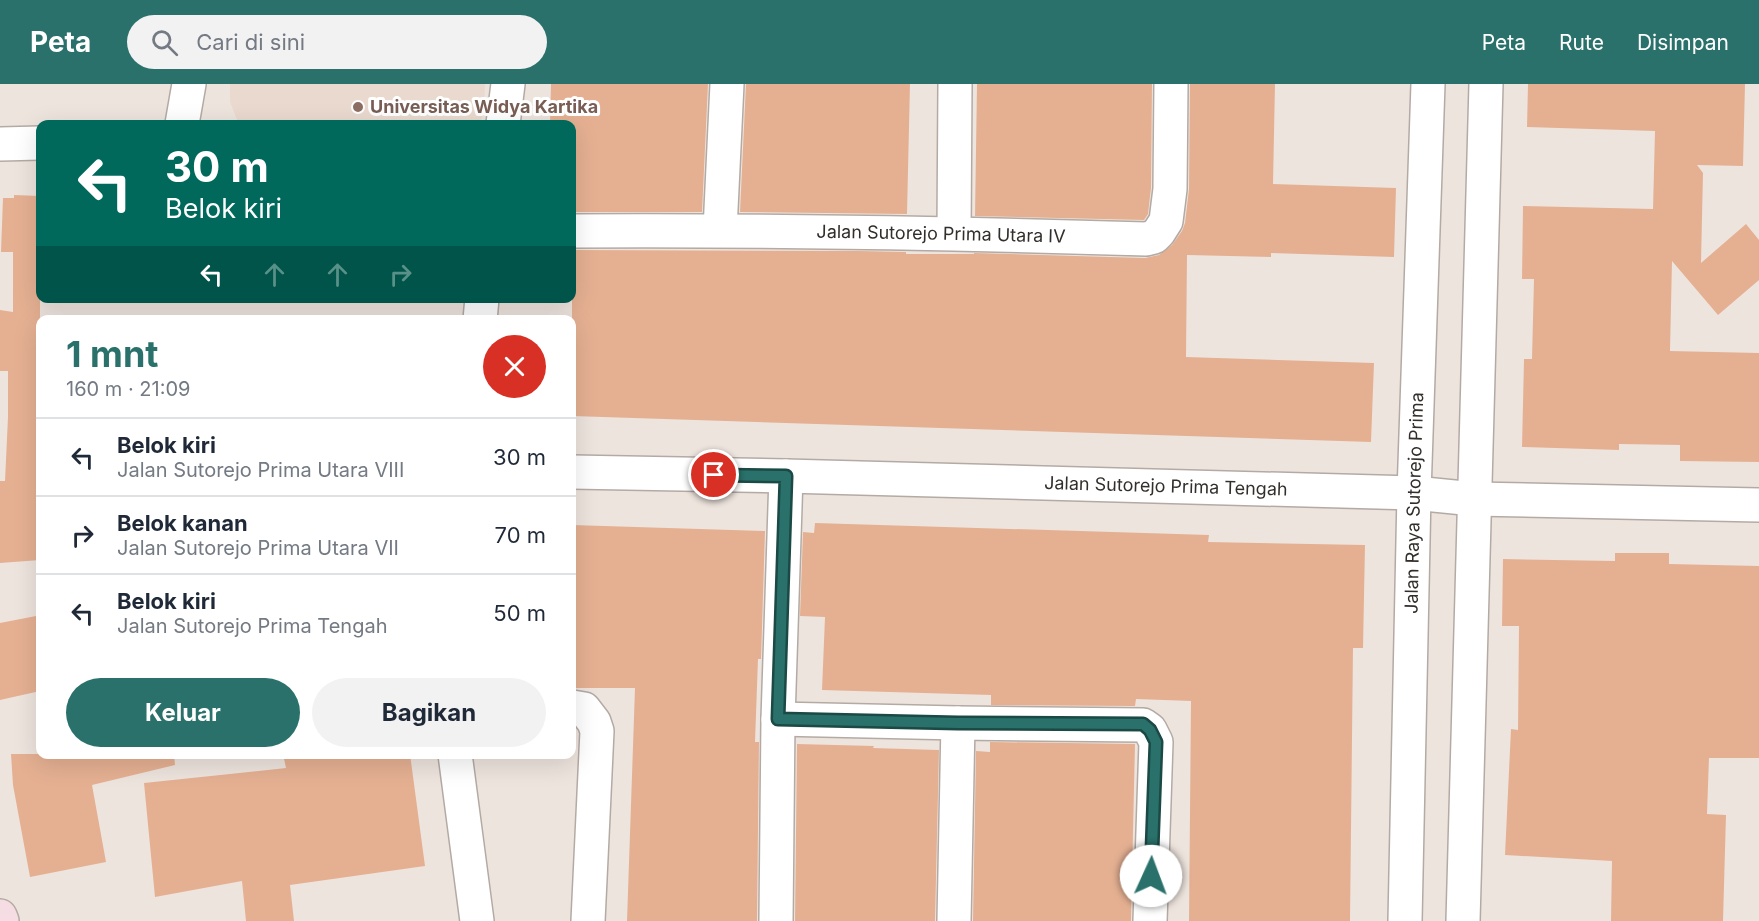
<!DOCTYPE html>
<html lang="id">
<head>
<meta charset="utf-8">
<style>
	:root { --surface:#fff; --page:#f2f2f3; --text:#1f2937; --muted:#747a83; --line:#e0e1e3; --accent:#29716a }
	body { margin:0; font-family:Inter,sans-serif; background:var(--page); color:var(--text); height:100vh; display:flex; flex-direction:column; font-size:22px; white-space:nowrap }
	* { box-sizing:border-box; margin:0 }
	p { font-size:20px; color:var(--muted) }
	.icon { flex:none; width:33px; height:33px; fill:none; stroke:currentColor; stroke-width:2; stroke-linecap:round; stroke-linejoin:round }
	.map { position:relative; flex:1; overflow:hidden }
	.sheet { position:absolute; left:36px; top:231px; width:540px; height:444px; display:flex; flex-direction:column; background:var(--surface); border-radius:12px; box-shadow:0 6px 24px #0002 }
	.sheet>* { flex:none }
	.guide { position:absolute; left:36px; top:36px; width:540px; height:183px; border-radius:12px; box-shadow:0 6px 24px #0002; background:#00695c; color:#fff; overflow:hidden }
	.pin { position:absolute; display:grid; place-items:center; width:51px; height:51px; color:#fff; margin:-26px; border:3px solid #fff; border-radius:50%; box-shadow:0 2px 6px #0007 }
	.me { position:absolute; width:66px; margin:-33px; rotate:2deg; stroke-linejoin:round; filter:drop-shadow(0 0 4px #0008) }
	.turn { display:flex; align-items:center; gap:21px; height:126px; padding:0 30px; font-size:27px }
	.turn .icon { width:78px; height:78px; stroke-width:2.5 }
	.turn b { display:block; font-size:42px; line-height:51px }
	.lanes { display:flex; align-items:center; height:57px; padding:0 30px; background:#0003; justify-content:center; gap:30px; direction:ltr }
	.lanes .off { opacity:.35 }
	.round { display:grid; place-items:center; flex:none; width:63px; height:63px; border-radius:32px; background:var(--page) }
	.headline { display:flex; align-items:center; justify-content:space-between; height:102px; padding:0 30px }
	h1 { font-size:36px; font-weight:700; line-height:45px; color:var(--accent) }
	.primary-button { display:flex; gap:12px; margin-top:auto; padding:12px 30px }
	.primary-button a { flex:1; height:69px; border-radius:36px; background:var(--accent); color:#fff; font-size:24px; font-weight:700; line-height:69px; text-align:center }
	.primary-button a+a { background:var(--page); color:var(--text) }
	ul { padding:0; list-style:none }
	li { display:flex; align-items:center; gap:18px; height:78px; padding:0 30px; border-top:2px solid var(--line) }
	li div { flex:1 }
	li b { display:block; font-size:22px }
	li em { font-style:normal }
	header { display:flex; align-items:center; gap:36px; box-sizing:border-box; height:84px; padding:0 30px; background:var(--accent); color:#fff }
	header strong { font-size:28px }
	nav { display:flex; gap:33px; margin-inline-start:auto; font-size:21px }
	.search { width:420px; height:54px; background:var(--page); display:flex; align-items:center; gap:15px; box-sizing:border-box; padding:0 21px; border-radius:33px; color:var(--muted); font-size:22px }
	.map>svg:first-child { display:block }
	.built { fill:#ead9ce }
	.building { fill:#e5b092 }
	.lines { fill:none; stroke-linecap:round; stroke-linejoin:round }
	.minor-casing { stroke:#b4aaa4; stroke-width:36 }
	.secondary-casing { stroke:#b4aaa4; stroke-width:36 }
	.minor { stroke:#fff; stroke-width:33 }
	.secondary { stroke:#f5dde3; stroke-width:33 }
	.route-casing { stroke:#1b4945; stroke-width:15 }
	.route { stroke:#29716a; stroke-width:10 }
	.education-dot { fill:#8d6e63; stroke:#fff; stroke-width:2 }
	.labels { text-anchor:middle; stroke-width:6; stroke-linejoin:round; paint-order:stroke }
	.education-label { font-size:18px; font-weight:bold; fill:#785e54; stroke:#fff; text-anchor:start }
	.street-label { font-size:18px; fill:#322e2b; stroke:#fff }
</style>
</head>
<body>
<header>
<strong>Peta</strong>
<div class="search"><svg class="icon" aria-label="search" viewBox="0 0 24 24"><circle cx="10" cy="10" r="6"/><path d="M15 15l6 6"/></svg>Cari di sini</div>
<nav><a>Peta</a><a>Rute</a><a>Disimpan</a></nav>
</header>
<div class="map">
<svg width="1759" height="837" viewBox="0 0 1759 837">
	<rect width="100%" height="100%" fill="#eee4de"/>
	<!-- built -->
	<path class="built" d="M230 0H485L484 29 479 40H241L238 38 230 18Z"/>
	<!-- building -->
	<path class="building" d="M551 0H708L702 128H572V40H550Z
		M746 0H910L907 130 740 128Z
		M977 0H1152L1151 104 1148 130 1144 136 975 132Z
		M1190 0H1275L1273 100 1396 104 1394 173 1271 169V173L1187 171 1186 273 1374 279 1371 358 572 332V166L859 167 906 168V170H974V169L1145 174 1159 171 1172 161 1182 147 1185 139 1189 105Z
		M1528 0H1745L1743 82 1697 81 1703 89 1701 179 1746 140 1759 156V196L1718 231 1672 177 1670 267 1759 269V378L1680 377V361L1619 360V366L1522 363 1524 275H1532L1534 195H1522L1523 122 1653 125 1655 47 1527 43Z
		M14 111 40 112V476L0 479V397H5L8 333V287H0V226L13 228V168H1L3 114H14Z
		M815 439 1209 451 1208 458 1365 461 1363 564H1353L1350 837H1189L1191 617 1136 615 1135 622 991 621V611L822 606 825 533 800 532 803 448 814 449Z
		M572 441 765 447 761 575H758L755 658H759L757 837H627L635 604H572Z
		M1615 469H1669V480L1759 482V674H1709L1707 730 1726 731 1723 837H1611L1612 777 1505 771 1511 645 1518 646 1519 542H1502L1503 475 1615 477Z
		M36 532 40 555V607L0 616V539Z
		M990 658 1135 660 1131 837H973L976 667 990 668Z
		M797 660 874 662 873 664 939 666 935 837H795Z
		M11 670H174L175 681 92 701 106 778 30 793 13 701Z
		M283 670H410L425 782 290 801 294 837H246L242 797 155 813 144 699 286 684Z"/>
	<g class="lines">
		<!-- minor casing -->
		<g class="minor-casing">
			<g id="minor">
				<path d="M182 40 189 0"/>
				<path d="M503 40 508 0"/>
				<path d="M0 60 40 59"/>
				<path d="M720 146 727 0"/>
				<path id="s1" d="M572 147C763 146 955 149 1146 155L1154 153 1159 148 1166 137 1170 105 1171 0"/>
				<path d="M954 149 955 0"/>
				<path d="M480 236 482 214"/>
				<path id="s2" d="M572 388 786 392 1414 409 1474 415 1759 421"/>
				<path d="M572 623 584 625 594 638 597 647 588 837"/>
				<path d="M778 635 958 639 1143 641 1150 646 1156 658 1150 837"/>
				<path d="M455 670 477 837"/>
				<path d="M776 837 778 635 786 392"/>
				<path d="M954 837 958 639"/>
				<path id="s3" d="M1405 837 1414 409 1428 0"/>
				<path d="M1463 837 1486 0"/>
			</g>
		</g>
		<!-- secondary casing -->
		<g class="secondary-casing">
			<path id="secondary" d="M0 832 2 837"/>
		</g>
		<!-- minor -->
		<use href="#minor" class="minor"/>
		<!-- secondary -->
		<use href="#secondary" class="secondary"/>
	</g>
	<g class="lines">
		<!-- route casing -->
		<g class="route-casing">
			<path id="route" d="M714 391 786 392 778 635 958 639 1143 640 1150 646 1156 658 1151 792"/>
		</g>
		<!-- route -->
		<use href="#route" class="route"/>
	</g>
	<!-- markers -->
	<circle class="education-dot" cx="358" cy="23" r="6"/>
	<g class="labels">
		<!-- education labels -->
		<g class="education-label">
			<text x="370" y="29">Universitas Widya Kartika</text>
		</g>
		<!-- street labels -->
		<g class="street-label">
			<text dy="6" stroke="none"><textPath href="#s1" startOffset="369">Jalan Sutorejo Prima Utara IV</textPath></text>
			<text dy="6" stroke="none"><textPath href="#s2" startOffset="594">Jalan Sutorejo Prima Tengah</textPath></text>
			<text dy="6" stroke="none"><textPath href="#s3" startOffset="418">Jalan Raya Sutorejo Prima</textPath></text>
		</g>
	</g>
</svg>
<div class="pin" style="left:714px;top:391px;background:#d93025"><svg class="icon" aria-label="arrive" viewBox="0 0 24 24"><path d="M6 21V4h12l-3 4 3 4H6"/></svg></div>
<svg class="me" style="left:1151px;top:792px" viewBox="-20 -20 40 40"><circle r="19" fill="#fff"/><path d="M0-13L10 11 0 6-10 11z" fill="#29716a"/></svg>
<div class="guide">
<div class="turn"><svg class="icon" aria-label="left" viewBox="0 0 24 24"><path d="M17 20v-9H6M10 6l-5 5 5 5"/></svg><div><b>30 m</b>Belok kiri</div></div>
<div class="lanes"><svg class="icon" aria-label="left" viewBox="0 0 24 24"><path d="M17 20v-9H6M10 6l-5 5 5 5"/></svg><svg class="icon off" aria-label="ahead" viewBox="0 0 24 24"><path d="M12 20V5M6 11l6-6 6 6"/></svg><svg class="icon off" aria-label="ahead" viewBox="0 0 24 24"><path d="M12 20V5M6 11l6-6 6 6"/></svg><svg class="icon off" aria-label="right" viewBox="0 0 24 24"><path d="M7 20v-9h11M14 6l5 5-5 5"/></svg></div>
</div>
<section class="sheet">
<div class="headline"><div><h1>1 mnt</h1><p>160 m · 21:09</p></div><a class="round" style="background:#d93025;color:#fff"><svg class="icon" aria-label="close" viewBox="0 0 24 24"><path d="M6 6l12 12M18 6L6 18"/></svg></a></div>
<ul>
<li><svg class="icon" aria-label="left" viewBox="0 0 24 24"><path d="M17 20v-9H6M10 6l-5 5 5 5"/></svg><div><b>Belok kiri</b><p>Jalan Sutorejo Prima Utara VIII</p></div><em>30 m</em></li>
<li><svg class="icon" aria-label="right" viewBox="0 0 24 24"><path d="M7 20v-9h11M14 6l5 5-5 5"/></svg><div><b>Belok kanan</b><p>Jalan Sutorejo Prima Utara VII</p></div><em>70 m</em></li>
<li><svg class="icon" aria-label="left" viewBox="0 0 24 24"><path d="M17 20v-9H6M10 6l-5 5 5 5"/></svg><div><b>Belok kiri</b><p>Jalan Sutorejo Prima Tengah</p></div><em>50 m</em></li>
</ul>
<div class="primary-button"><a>Keluar</a><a>Bagikan</a></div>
</section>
</div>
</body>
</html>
